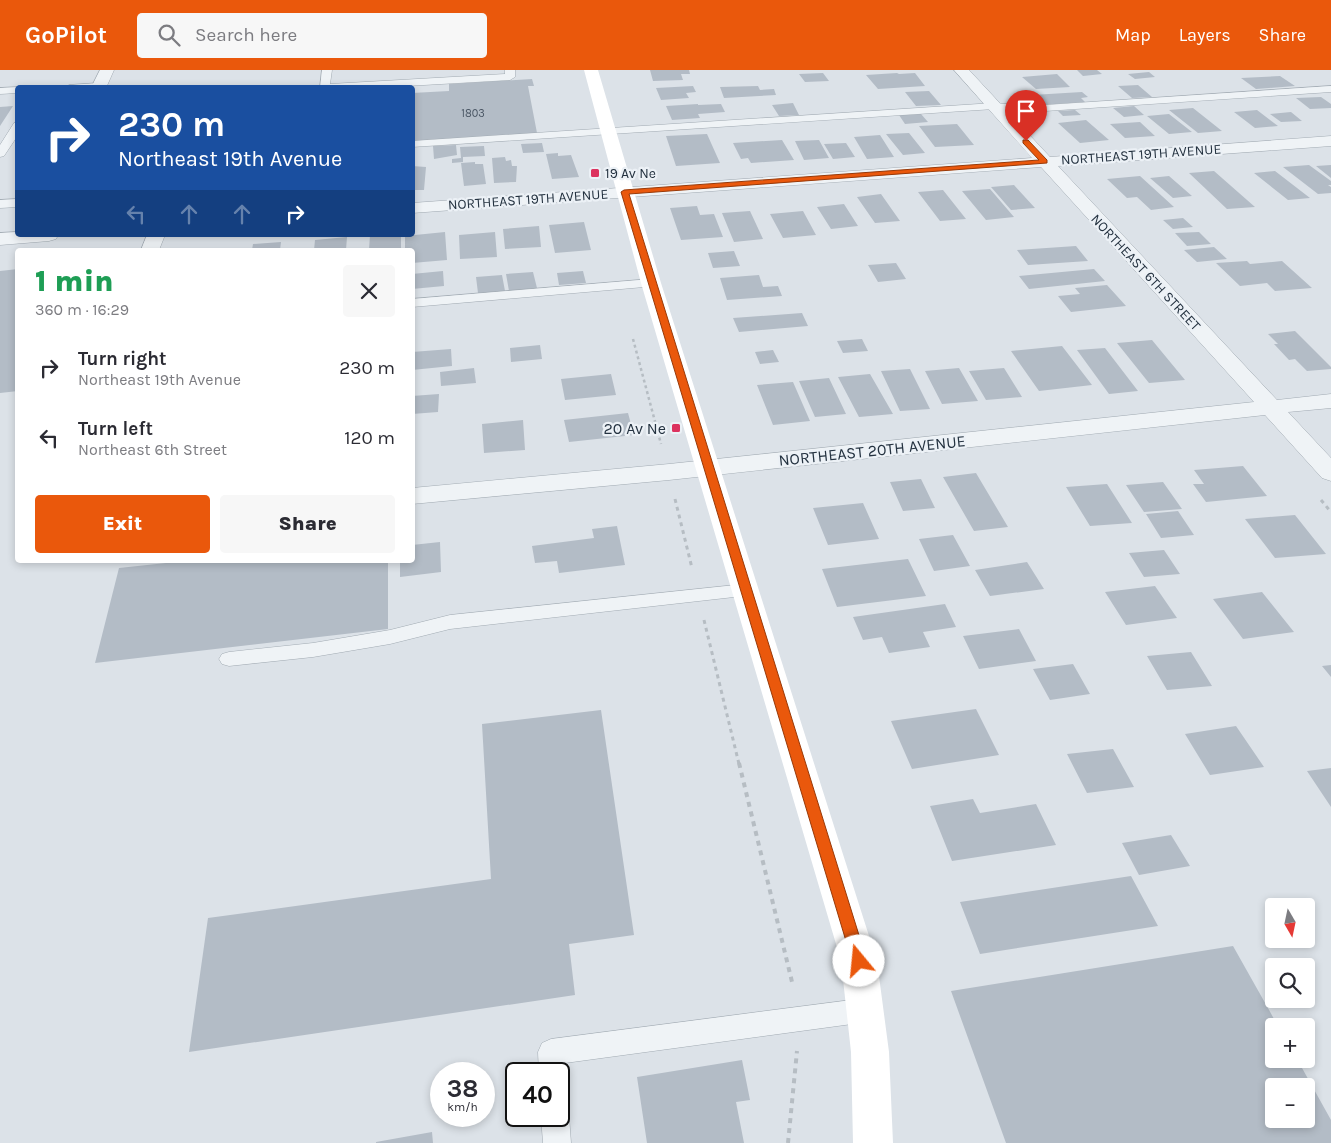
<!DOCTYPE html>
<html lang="en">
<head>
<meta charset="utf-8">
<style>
	:root { --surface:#fff; --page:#f7f7f7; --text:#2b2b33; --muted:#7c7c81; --accent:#ea580c }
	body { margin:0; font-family:Karla,sans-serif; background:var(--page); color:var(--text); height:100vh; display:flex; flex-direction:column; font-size:19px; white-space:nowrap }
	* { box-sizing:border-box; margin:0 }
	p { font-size:16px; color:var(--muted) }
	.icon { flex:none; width:28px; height:28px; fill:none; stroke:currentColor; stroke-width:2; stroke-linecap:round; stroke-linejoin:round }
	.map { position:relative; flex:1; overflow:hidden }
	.side { position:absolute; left:15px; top:178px; width:400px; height:315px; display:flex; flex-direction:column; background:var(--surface); border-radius:5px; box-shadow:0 2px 8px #0003 }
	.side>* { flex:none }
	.banner { position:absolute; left:15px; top:15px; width:400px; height:152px; border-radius:5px; box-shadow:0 2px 8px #0003; background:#1a4fa0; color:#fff; overflow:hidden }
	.needle { width:32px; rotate:171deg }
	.buttons { position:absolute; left:1265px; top:828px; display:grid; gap:10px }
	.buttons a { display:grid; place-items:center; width:50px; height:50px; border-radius:5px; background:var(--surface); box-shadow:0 2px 8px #0003; font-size:25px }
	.speed { position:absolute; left:430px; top:992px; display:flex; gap:10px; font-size:25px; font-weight:700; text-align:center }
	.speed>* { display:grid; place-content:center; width:65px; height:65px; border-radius:50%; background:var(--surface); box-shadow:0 2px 8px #0003; line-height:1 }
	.speed small { font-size:12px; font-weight:400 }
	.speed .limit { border:2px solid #111; border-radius:8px; background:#fff; color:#111 }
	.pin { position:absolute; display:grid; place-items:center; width:42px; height:42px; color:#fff; margin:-51px -21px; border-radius:50% 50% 50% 0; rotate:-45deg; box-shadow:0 0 5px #0007 }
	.pin .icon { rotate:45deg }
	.me { position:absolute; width:55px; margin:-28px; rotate:343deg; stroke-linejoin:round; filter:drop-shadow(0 0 4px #0008) }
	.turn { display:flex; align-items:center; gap:18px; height:105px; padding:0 20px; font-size:22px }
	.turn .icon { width:65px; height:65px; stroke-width:2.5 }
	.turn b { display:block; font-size:35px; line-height:42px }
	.lanes { display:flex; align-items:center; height:48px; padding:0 20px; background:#0003; justify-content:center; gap:25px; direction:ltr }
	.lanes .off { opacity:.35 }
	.round { display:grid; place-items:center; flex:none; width:52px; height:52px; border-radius:5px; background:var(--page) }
	.summary { display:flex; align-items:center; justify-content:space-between; height:85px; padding:0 20px }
	h1 { font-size:30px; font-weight:800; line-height:38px; color:#1e9e55 }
	.cta { display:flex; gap:10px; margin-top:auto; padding:10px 20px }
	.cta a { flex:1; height:58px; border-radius:5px; background:var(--accent); color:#fff; font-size:20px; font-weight:800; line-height:58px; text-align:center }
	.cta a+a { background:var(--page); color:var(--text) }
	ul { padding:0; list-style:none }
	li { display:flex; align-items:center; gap:15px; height:70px; padding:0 20px }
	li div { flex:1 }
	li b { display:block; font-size:19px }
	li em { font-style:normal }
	header { display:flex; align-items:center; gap:30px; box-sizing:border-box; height:70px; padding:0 25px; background:var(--accent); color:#fff }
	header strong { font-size:24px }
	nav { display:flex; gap:28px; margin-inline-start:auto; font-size:18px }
	.search { width:350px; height:45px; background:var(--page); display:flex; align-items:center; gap:12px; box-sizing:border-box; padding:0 18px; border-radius:5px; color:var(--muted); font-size:19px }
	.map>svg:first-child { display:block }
	.building { fill:#b3bcc6; fill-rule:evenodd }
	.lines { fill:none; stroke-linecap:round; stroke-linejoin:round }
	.lane-casing { stroke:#a1aab2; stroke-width:1 }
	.street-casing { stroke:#a1aab2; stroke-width:1 }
	.path-far2 { stroke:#b6bdc3; stroke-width:2.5; stroke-dasharray:3 3; stroke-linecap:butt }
	.path-far1 { stroke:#b6bdc3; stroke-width:3; stroke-dasharray:4 4; stroke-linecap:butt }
	.path { stroke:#b6bdc3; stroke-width:4; stroke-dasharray:5 5; stroke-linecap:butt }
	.lane { fill:#eff3f6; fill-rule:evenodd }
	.street { fill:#eff3f6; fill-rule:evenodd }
	.secondary { fill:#fff; fill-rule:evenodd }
	.route { fill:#ea580c; stroke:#983908 }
	.poi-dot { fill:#dc325e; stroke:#ecf1f6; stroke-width:2 }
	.labels { text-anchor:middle; stroke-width:4.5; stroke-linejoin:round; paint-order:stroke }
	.far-number-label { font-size:11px; fill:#485462 }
	.far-street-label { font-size:14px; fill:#243240; stroke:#ecf1f6 }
	.far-poi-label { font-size:14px; fill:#243240; stroke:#ecf1f6; text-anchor:start }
	.poi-label { font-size:16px; fill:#243240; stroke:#ecf1f6; text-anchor:end }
	.street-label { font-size:16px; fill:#243240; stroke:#ecf1f6 }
</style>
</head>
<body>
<header>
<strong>GoPilot</strong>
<div class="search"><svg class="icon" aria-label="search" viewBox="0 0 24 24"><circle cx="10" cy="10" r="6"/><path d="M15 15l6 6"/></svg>Search here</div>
<nav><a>Map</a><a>Layers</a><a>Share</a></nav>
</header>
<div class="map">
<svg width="1331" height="1073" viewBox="0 0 1331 1073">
	<rect width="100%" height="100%" fill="#dce2e8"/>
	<!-- building -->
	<path class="building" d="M650 0H689L690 4H681L683 10 653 11Z
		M1077 0H1097L1102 4 1083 6Z
		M1149 2 1155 7 1135 9 1128 4Z
		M823 3 829 11 805 12 799 4Z
		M897 3 899 4 915 3 925 16 878 19 866 5Z
		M1057 4 1070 17 1036 19 1022 7Z
		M1280 6 1295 16 1256 19 1241 8Z
		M532 9 534 16H528L537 63 412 71V23L449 21V14Z
		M1138 15 1152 27 1132 28 1118 16Z
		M693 16 696 22 686 23 689 28 661 30 656 18Z
		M758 16 760 20 774 19 776 25 724 28 720 17Z
		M929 21 941 35 916 36 905 22Z
		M1082 22 1088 27 1081 28 1085 32 1041 35 1032 25Z
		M1321 27 1331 34V38L1310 39 1296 28Z
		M793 33 799 45 779 46 772 35Z
		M698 34V35L721 34 725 42 698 44 700 48 672 50 666 36Z
		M13 36 0 56V37Z
		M1134 36 1144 45 1124 47 1113 38Z
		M1193 38 1222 61 1198 63 1169 40Z
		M1075 40 1081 45 1063 46 1058 41Z
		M1257 40 1278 56 1255 58 1234 42Z
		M1291 42 1302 51 1281 52 1270 44Z
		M921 44 928 52 905 54 899 45Z
		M1169 44 1192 62 1169 64 1147 46Z
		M1086 50 1109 70 1080 73 1058 53Z
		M1140 52 1155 66 1125 68 1110 54Z
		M957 54 974 75 935 77 919 56Z
		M909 63 925 83 903 85 886 64Z
		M707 64 720 93 676 96 666 66Z
		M880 65 894 87 867 89 854 67Z
		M782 70 794 90 751 93 748 88 741 89 733 73Z
		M819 70 829 88 804 90 795 71Z
		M542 73 544 82 523 83 521 74Z
		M846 73 855 87 833 89 824 74Z
		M456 75 457 85 434 89 433 76Z
		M484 76 485 86 463 87V92L452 93V89L461 88 460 77Z
		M558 83V86L571 85 579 107 552 109 546 84Z
		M505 87 506 91 511 90 512 96H517L516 112 494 113 492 88Z
		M475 92V94H483L486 114 464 116 461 93Z
		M1309 95 1331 111V115H1328L1331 117V123L1318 124 1283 97Z
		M1331 95V108L1316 96Z
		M412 96 426 97 424 120H412Z
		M1214 101 1255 137 1227 139 1189 103Z
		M1275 101 1310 128 1288 130 1254 103Z
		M1140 106 1174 137 1151 140 1137 127 1127 128 1107 109Z
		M1169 106 1192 126 1173 128 1150 108Z
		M1014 115 1035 138 1011 140 991 117Z
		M990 119 1014 147 986 150 962 121Z
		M943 120 966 149 940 151 918 122Z
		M881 124 900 151 875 153 857 127Z
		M844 134 858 156 831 159 817 137Z
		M697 136 700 145 714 144 723 167 681 170 670 138Z
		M750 141 763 169 734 172 722 143Z
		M803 141 816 165 783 168 770 144Z
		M1183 148 1193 157 1173 159 1163 150Z
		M584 152 591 180 555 183 549 155Z
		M539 156 541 177 505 179 503 159Z
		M445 162 447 190 412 193V180H405V166Z
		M495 162 497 187 460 189 459 165Z
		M1199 162 1211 174 1187 176 1175 163Z
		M370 165H401V180H369Z
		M347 167 346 180H314L315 170Z
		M281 172 280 180H252L253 174Z
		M1076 176 1088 191 1028 195 1017 180Z
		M1214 177 1227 189 1197 192 1184 180Z
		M734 181 740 196 713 198 708 183Z
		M1247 191 1250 194 1282 191 1312 218 1275 221 1267 213 1240 216 1216 193Z
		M896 193 906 209 878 212 868 195Z
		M18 199V321L0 323V201Z
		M1094 199 1105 211 1029 219 1019 206Z
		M443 201 444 216 412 219V204Z
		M583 201 586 213 559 215 557 203Z
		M533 202 537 218 509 221 506 204Z
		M502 205 505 221 478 223 476 207Z
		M759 205 763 217 778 216 782 226 727 230 720 208Z
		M1107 215 1126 236 1071 242 1058 226 1080 224 1075 218Z
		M802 243 808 256 739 262 733 248Z
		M1295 261 1331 297V299L1307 301 1295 289 1289 290 1274 274H1278L1268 264Z
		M862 269 868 281 843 283 837 271Z
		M1152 270 1185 310 1149 313 1117 273Z
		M540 275 542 289 511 292 510 278Z
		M1062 276 1092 315 1039 321 1011 281Z
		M1105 278 1138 321 1109 324 1077 280Z
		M451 279 452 296 412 300V282Z
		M773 280 779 292 760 294 755 282Z
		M474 298 476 313 441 316 440 302Z
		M959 298 978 331 942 334 925 301Z
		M1004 298 1022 327 986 330 969 301Z
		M910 299 930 339 900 341 881 301Z
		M611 304 616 325 565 330 561 309Z
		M870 304 893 344 859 347 838 307Z
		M829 308 846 344 815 347 799 311Z
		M793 312 810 351 773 355 757 315Z
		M439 324 438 342 412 344V326Z
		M628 343 634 365 569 372 564 350Z
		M523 350 525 380 484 383 482 354Z
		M1243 396 1267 426 1206 432 1193 414H1204L1194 400Z
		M976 403 1008 457 974 461 943 407Z
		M921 409 935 438 903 441 890 412Z
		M1163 412 1182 439 1144 442 1126 415Z
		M1107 414 1132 453 1090 456 1066 417Z
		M863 433 879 469 828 475 813 438Z
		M1178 441 1194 465 1161 468 1146 444Z
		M1295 445 1326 484 1275 488 1245 449Z
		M617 456 625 495 559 503 557 491 535 493 532 476 594 468 592 459Z
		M953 465 970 496 934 501 919 469Z
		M440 472 441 502 400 507V490H412V475Z
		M1164 480 1180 504 1144 507 1129 483Z
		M908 489 926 526 837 537 822 499Z
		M194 490H388V559L95 593 119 498Z
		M1027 492 1044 519 990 526 975 500Z
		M1155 516 1177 548 1126 555 1105 522Z
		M1262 522 1294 562 1243 569 1213 529Z
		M945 534 956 557 923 562 930 577 889 583 882 567 863 570 853 547Z
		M1019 559 1036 591 979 599 963 566Z
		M1191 582 1212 616 1167 620 1147 586Z
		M1073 594 1090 624 1050 630 1033 599Z
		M1331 595V607L1322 596Z
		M976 639 999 685 912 699 891 651Z
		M601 640 634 865 569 874 575 925 189 982 208 848 491 809 482 654Z
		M1236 656 1264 697 1210 705 1185 664Z
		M1113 679 1134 717 1087 723 1067 684Z
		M1331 698V737L1307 701Z
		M973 729 980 743 1036 734 1056 775 952 791 930 736Z
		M1171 765 1190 796 1139 805 1122 773Z
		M1131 806 1158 856 980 884 960 832Z
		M1233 876 1278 956H1274V989H1297L1331 1050V1073H1006L951 921ZM1274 1016H1306V1049H1274Z
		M742 990 750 1030 736 1032 744 1073H647L637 1007Z
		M432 1062 433 1073H376V1072Z"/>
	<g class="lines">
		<!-- lane casing -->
		<g class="lane-casing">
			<path id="lane" d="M322 0H332L330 14 505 4V0H515V7L510 10 372 18H320Z
				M98 13 102 14V18H64L69 15Z
				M1331 16V22L1030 42 994 39 412 77V71L994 33 1030 36Z
				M18 17 20 18H18V23L0 24V18Z
				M18 52V65L4 86 0 87V75L14 53Z
				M18 129V137L0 138V130Z
				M651 209 658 213 656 216 412 237V229Z
				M745 514 752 515 754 520 752 525 450 559 390 574 313 587 229 596 222 594 219 589 222 584 229 582 313 573 390 560 450 545Z
				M867 928 876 931 880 940 876 949 867 952 565 993V1004L561 1013 559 1014V1004H539L538 982 542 973 551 969Z
				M559 1034 565 1036 569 1046 571 1073H543L541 1046H559Z"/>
		</g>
		<!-- street casing -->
		<g class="street-casing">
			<path id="street" d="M100 0H114L106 18H91Z
				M954 0H969L1050 87 1331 66V76L1058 96 1277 330 1331 324V338L1288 342 1331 388V411L1322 408 1265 345 669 410 412 434V418L669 394 1254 332 1041 97 412 143V133L1032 88Z
				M18 162V165H58L56 169 49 171 0 175V163Z
				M147 165H165L159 180H141Z"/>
		</g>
		<!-- path-far2 -->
		<path class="path-far2" d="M633 269 661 374"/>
		<!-- path-far1 -->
		<path class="path-far1" d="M675 429 692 498
			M1321 430 1331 442
			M704 550 739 694"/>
		<!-- path -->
		<path class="path" d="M739 693 793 916
			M788 1073 797 981"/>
		<!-- lane -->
		<use href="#lane" class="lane"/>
		<!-- street -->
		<use href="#street" class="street"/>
		<!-- secondary -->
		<path class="secondary" d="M584 0H598L661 213 877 891 889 982 893 1073H853L851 982 841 891 641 213Z"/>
	</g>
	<!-- route -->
	<path class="route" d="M1023 70H1028L1047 90V93L629 124 867 891 864 896 859 898 854 896 852 891 621 122 624 120 1039 90 1023 73Z"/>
	<!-- markers -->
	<g class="poi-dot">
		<rect x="590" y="98" width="10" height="10" rx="2.5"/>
		<rect x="671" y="353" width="10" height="10" rx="2.5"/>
	</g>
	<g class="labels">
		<!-- far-number labels -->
		<g class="far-number-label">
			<text x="473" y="47">1803</text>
		</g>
		<!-- far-street labels -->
		<g class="far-street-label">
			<text transform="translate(1141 84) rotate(-4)" y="5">NORTHEAST 19TH AVENUE</text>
			<text transform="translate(528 129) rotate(-4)" y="5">NORTHEAST 19TH AVENUE</text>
			<text transform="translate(1146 202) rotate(47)" y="5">NORTHEAST 6TH STREET</text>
		</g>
		<!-- far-poi labels -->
		<g class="far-poi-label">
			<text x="605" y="108">19 Av Ne</text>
		</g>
		<!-- poi labels -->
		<g class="poi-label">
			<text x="666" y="364">20 Av Ne</text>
		</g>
		<!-- street labels -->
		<g class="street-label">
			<text transform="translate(872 380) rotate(-6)" y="6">NORTHEAST 20TH AVENUE</text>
		</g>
	</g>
</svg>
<div class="buttons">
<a><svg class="needle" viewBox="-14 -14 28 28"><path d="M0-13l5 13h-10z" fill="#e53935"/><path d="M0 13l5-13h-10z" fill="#7c7c81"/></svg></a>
<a><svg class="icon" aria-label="search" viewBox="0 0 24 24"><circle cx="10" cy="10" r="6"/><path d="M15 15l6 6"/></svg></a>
<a>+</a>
<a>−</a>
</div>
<div class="speed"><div>38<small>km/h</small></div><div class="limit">40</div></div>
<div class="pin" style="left:1026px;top:71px;background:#d93025"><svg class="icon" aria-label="arrive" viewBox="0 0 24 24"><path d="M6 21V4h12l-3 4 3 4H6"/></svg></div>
<svg class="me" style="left:859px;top:891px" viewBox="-20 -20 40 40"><circle r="19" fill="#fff"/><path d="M0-13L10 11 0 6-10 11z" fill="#ea580c"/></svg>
<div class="banner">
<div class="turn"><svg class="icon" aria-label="right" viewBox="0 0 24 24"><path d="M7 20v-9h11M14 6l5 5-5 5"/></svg><div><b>230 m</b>Northeast 19th Avenue</div></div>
<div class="lanes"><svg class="icon off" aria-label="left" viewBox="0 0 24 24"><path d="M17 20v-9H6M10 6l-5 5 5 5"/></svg><svg class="icon off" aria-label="ahead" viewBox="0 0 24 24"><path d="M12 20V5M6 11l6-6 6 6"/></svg><svg class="icon off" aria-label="ahead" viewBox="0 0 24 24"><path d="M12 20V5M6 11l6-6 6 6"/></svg><svg class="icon" aria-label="right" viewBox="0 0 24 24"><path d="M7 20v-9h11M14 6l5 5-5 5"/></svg></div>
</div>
<section class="side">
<div class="summary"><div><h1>1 min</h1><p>360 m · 16:29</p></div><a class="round"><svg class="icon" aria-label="close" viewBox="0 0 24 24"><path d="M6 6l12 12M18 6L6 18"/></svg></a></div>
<ul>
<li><svg class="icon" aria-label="right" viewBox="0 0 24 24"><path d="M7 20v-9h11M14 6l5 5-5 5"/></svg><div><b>Turn right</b><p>Northeast 19th Avenue</p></div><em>230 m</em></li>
<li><svg class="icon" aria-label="left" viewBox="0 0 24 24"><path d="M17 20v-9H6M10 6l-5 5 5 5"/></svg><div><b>Turn left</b><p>Northeast 6th Street</p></div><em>120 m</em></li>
</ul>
<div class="cta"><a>Exit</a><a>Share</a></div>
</section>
</div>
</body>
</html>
